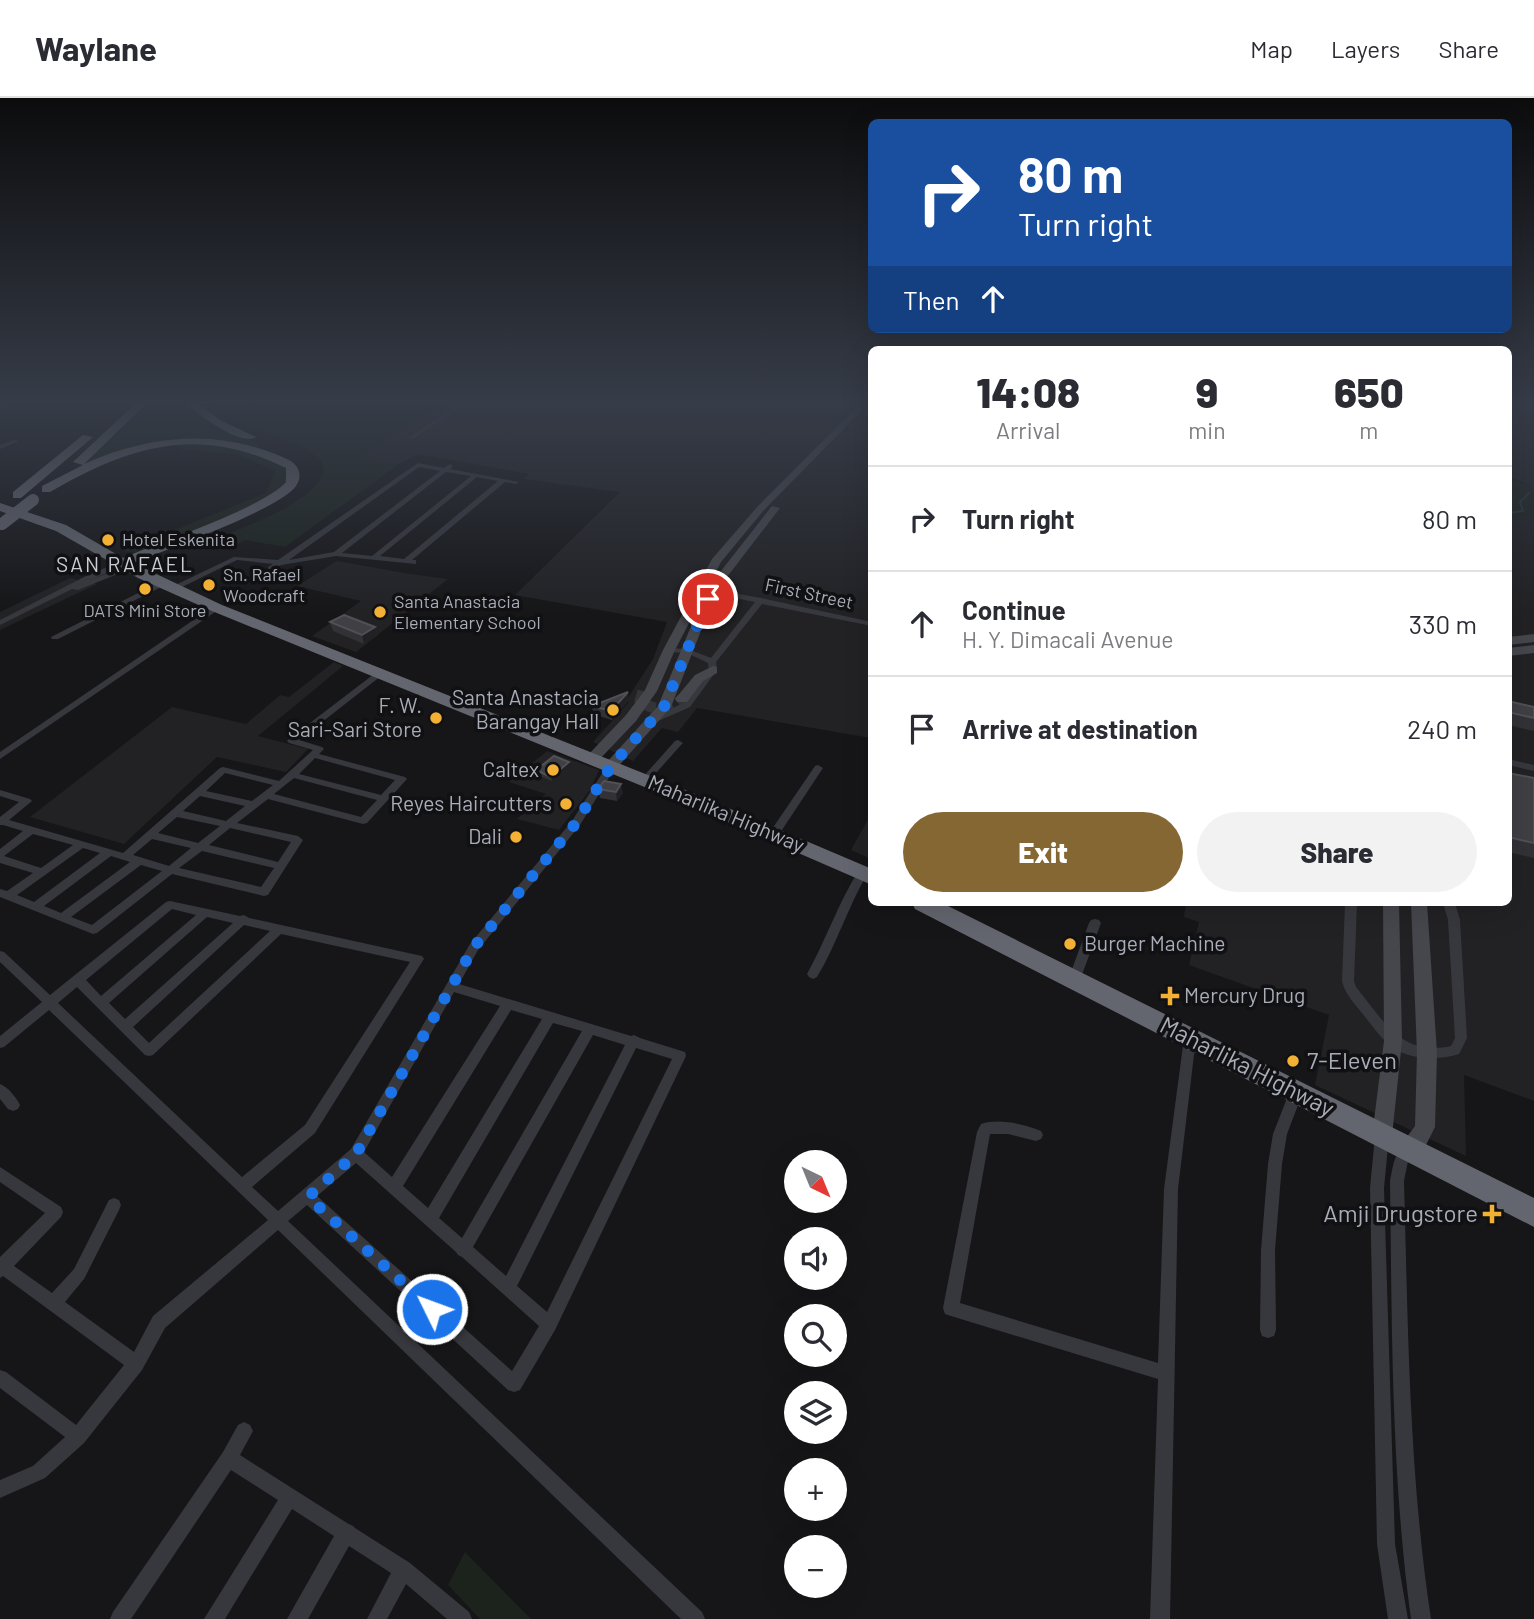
<!DOCTYPE html>
<html lang="en">
<head>
<meta charset="utf-8">
<style>
	:root { --surface:#fff; --page:#f2f2f3; --text:#2b2b33; --muted:#7c7c81; --line:#e1e1e2; --accent:#856733 }
	body { margin:0; font-family:Barlow,sans-serif; background:var(--page); color:var(--text); height:100vh; display:flex; flex-direction:column; font-size:26px; white-space:nowrap }
	* { box-sizing:border-box; margin:0 }
	p { font-size:23px; color:var(--muted) }
	.icon { flex:none; width:38px; height:38px; fill:none; stroke:currentColor; stroke-width:2; stroke-linecap:round; stroke-linejoin:round }
	.map { position:relative; flex:1; overflow:hidden }
	.side { position:absolute; left:868px; top:248px; width:644px; height:560px; display:flex; flex-direction:column; background:var(--surface); border-radius:10px; box-shadow:0 7px 28px #0002 }
	.side>* { flex:none }
	.top-card { position:absolute; left:868px; top:21px; width:644px; height:214px; border-radius:10px; box-shadow:0 7px 28px #0002; background:#1a4fa0; color:#fff; overflow:hidden }
	.needle { width:46px; rotate:137deg }
	.buttons { position:absolute; left:784px; top:1052px; display:grid; gap:14px }
	.buttons a { display:grid; place-items:center; width:63px; height:63px; border-radius:50%; background:var(--surface); box-shadow:0 7px 28px #0002; font-size:35px }
	.pin { position:absolute; display:grid; place-items:center; width:60px; height:60px; color:#fff; margin:-30px; border:4px solid #fff; border-radius:50%; box-shadow:0 2px 7px #0007 }
	.me { position:absolute; width:77px; margin:-38px; rotate:312deg; stroke-linejoin:round; filter:drop-shadow(0 0 5px #0008) }
	.turn { display:flex; align-items:center; gap:24px; height:147px; padding:0 35px; font-size:32px }
	.turn .icon { width:91px; height:91px; stroke-width:2.5 }
	.turn b { display:block; font-size:49px; line-height:60px }
	.then { display:flex; align-items:center; height:66px; padding:0 35px; background:#0003; gap:14px; font-size:26px }
	.eta { display:flex; justify-content:space-evenly; align-items:center; height:119px; text-align:center }
	.eta b { font-size:42px; font-weight:800; line-height:49px }
	.cta { display:flex; gap:14px; margin-top:auto; padding:14px 35px }
	.cta a { flex:1; height:80px; border-radius:42px; background:var(--accent); color:#fff; font-size:28px; font-weight:800; line-height:80px; text-align:center }
	.cta a+a { background:var(--page); color:var(--text) }
	ul { padding:0; list-style:none }
	li { display:flex; align-items:center; gap:21px; height:105px; padding:0 35px; border-top:2px solid var(--line) }
	li div { flex:1 }
	li b { display:block; font-size:26px }
	li em { font-style:normal }
	header { display:flex; align-items:center; gap:42px; box-sizing:border-box; height:98px; padding:0 35px; background:var(--surface); border-bottom:2px solid var(--line) }
	header strong { font-size:33px }
	nav { display:flex; gap:38px; margin-inline-start:auto; font-size:24px }
	.map>svg:first-child { display:block }
	.built { fill:#222225 }
	.green { fill:#1c231d }
	.lines { fill:none; stroke-linecap:round; stroke-linejoin:round }
	.stream { stroke:#2c353c; stroke-width:2 }
	.secondary-tunnel { stroke:#333438; stroke-width:11; stroke-dasharray:11 6; stroke-linecap:butt }
	.street { fill:#37383d; fill-rule:evenodd }
	.secondary { fill:#45474d; fill-rule:evenodd }
	.highway { fill:#63666e; fill-rule:evenodd }
	.highway-bridge { stroke:#63666e; stroke-width:12 }
	.wall { fill:#323236 }
	.shaded-wall { fill:#212124 }
	.building { fill:#3f3f44; stroke:#4f5156; stroke-width:2 }
	.route { stroke:#1a73e8; stroke-width:12; stroke-dasharray:0 21.6 }
	.poi-dot { fill:#f2b134; stroke:#111113; stroke-width:2.5 }
	.labels { text-anchor:middle; stroke-width:7; stroke-linejoin:round; paint-order:stroke }
	.far-poi-label { font-size:18px; fill:#a8adb8; stroke:#111113; text-anchor:start }
	.far-street-label { font-size:18px; fill:#a8adb8; stroke:#111113 }
	.far-quarter-label { font-size:21px; letter-spacing:2px; fill:#c9ccd4; stroke:#111113 }
	.poi-label { font-size:21px; fill:#a8adb8; stroke:#111113; text-anchor:end }
	.street-label { font-size:21px; fill:#a8adb8; stroke:#111113 }
	.near-poi-label { font-size:24px; fill:#a8adb8; stroke:#111113; text-anchor:start }
	.near-street-label { font-size:24px; fill:#a8adb8; stroke:#111113 }
</style>
</head>
<body>
<header>
<strong>Waylane</strong>
<nav><a>Map</a><a>Layers</a><a>Share</a></nav>
</header>
<div class="map">
<svg width="1534" height="1521" viewBox="0 0 1534 1521">
	<rect width="100%" height="100%" fill="#161618"/>
	<!-- built -->
	<path class="built" d="M452 303H871V640L697 610 678 634 662 630 633 663 593 644 629 604 626 603 653 561 667 524 515 497 620 394 524 381 529 376 418 356 399 366 354 362 429 312H438Z
		M1508 303H1534V389L1509 379Z
		M1534 415V1003L1464 977 1466 1058 1315 987 1329 917 1189 867 1199 824 1184 819 1186 805H1508L1509 420Z
		M337 463 410 476 448 481 356 554 312 538 361 503 297 488Z
		M70 480 97 486 0 532V514Z
		M334 564 343 568 258 638 308 651 286 674 217 659 124 746 30 719 172 609 246 626 280 597 289 599Z
		M547 653 599 672 590 692 559 732 517 721 546 696 509 684Z
		M871 716V761L851 752Z"/>
	<!-- green -->
	<path class="green" d="M153 303H185L211 324 262 347 257 349C196 333 137 345 80 368Z
		M206 303H452L437 312H429L355 361 399 366 285 449 245 442 232 449 208 443C230 435 352 393 317 358 306 347 273 338 258 332 239 324 223 314 206 303Z
		M222 344 279 365 287 371 289 379C275 407 179 438 147 452L137 455 123 453 266 395 275 373 237 356 184 352 168 346Z
		M1508 380 1534 389V415L1509 420Z
		M465 1454 531 1521H480L448 1487Z"/>
	<g class="lines">
		<!-- stream -->
		<path class="stream" d="M1508 415 1523 413 1520 404 1529 395"/>
		<!-- secondary-tunnel -->
		<path class="secondary-tunnel" d="M643 593 640 603C654 614 669 612 682 601"/>
		<!-- street -->
		<path class="street" d="M10 303H17L0 310V306Z
			M464 303H470L413 341 408 340Z
			M14 342 19 343 0 351V347Z
			M418 365 444 370 450 366 453 368 450 371 519 384 516 386 505 384 412 462H416V466L336 458 281 467 276 471 295 478 296 480 292 482 268 473V469L273 466 237 462 176 492 169 490 234 459 278 462ZM419 369 440 373 334 454 289 462ZM446 374 471 378 372 458 342 455ZM477 379 498 383 404 461 380 458Z
			M122 463 126 465 125 467 88 483 128 467 135 469 78 492 72 491 0 527V522L88 477Z
			M160 484 167 486 58 541H52L51 539Z
			M700 489 761 500 872 524V528L762 506 716 564 717 572 690 609 656 624H650V620L684 605 709 572 708 565 687 555 666 554V550L688 551 711 560 755 504 700 493Z
			M214 508 221 510 0 661V654Z
			M378 573 382 576 381 578 299 642 322 649 324 651 319 656 405 679 407 681 367 725 363 726 268 701 237 725 298 738 303 742 268 797 264 798 172 776 97 835 93 836 0 799V791L7 793 33 775 0 765V751L23 733 3 727H0V719L19 704 0 698V692L30 701 32 703 9 722 123 755 220 670 223 669 279 683 313 652 289 645 287 643 289 641ZM315 660 395 682 381 697 299 676ZM225 675 273 687 252 703 206 693ZM294 680 377 702 361 719 274 696ZM200 698 245 708 226 723 183 713ZM177 719 220 728 198 745 158 735ZM230 730 291 744 278 764 209 747ZM33 736 73 747 41 770 4 758ZM152 741 191 750 169 768 133 757ZM83 750 100 755 34 804 17 797ZM202 753 274 770 261 789 179 770ZM111 758 130 764 61 815 44 808ZM141 767 162 773 92 827 71 819Z
			M678 642 683 645 681 647 648 684H642L640 682 642 680 675 643Z
			M1508 661 1534 667V673L1508 667Z
			M611 665 616 668 580 727 478 852 459 886 631 938 634 937 640 940 685 954 686 958 555 1232 520 1292 514 1294 508 1292 307 1107 288 1123 702 1514 705 1521H681L278 1132 165 1230 142 1272 84 1345 45 1380 0 1400V1382L33 1368 65 1339 0 1290V1272L6 1274 76 1327 124 1267 3 1178 0 1180V1159L45 1115 0 1084V1069L61 1109 63 1114 61 1119 14 1168 52 1195 74 1171 109 1102 114 1100 119 1102 121 1107 119 1112 84 1181 65 1204 134 1254 153 1218 268 1122 49 912 4 949 0 950V938L42 904 0 864V853L4 854 50 897 166 804 170 803 240 818 244 817 249 820 422 858 424 861 422 864 315 1035 252 1089 278 1113 351 1051 470 846 572 723 608 666ZM172 811 196 817 101 898 86 882ZM207 819 233 825 125 921 109 905ZM244 827 270 833 149 945 133 929ZM281 836 410 864 305 1027 242 1079 58 905 77 889 145 957 149 958 153 957ZM454 894 500 908 392 1079 364 1054ZM511 912 542 921 428 1110 403 1088ZM553 925 582 933 462 1140 439 1120ZM593 937 625 947 506 1178 473 1149ZM636 950 672 961 547 1214 517 1188ZM356 1065 456 1154 458 1157 462 1159 539 1228 512 1273 317 1098Z
			M818 667 823 670 778 738H770L769 736 770 734 815 668Z
			M863 771 868 775C848 808 837 846 817 879L813 881 809 879 807 876C826 842 838 805 859 772Z
			M1345 805H1357L1354 883 1356 889C1383 922 1401 959 1451 948L1455 940 1448 822 1443 805H1455L1460 822 1467 940 1459 956C1438 963 1404 962 1387 945 1378 936 1370 925 1362 915 1354 905 1345 896 1342 883Z
			M1095 821 1099 822 1101 825 1080 882 1078 885 1074 887 1070 885 1068 882 1089 825 1091 822Z
			M1190 935 1194 936 1196 940 1178 1091 1170 1521H1150L1158 1281 951 1218 945 1216 943 1210 977 1034 981 1026C1000 1020 1023 1026 1041 1033L1043 1037 1041 1041 1036 1043 1008 1036H990L960 1205 1158 1265 1164 1091 1184 940 1186 936Z
			M0 986C8 989 16 999 20 1007L18 1011 13 1013 8 1011 0 1001Z
			M1296 988 1301 990 1303 994 1287 1036 1282 1066 1275 1152 1276 1232 1274 1238 1268 1240 1262 1238 1260 1232 1261 1152 1268 1066 1273 1036 1291 990Z
			M1382 1032 1387 1034 1389 1038 1384 1090 1395 1446 1408 1521H1388L1377 1446 1370 1090 1375 1038 1377 1034Z
			M1408 1046 1413 1048 1415 1052 1408 1063 1404 1083C1408 1230 1409 1376 1431 1521H1411C1391 1375 1392 1230 1390 1083 1393 1069 1394 1052 1408 1046Z
			M244 1324 250 1327 253 1333 240 1357 347 1425 353 1428 355 1430 410 1465 469 1514 472 1521H447L406 1486 387 1521H367L391 1475 349 1448 308 1521H287L334 1438 292 1411 225 1521H204L278 1402 231 1372 131 1521H110L113 1514 223 1354 238 1327Z"/>
		<!-- secondary -->
		<path class="secondary" d="M863 303H871L764 412 721 464 675 552 657 593 636 623 597 664H587L585 661 587 658 626 617 645 592 663 552 712 461 758 408Z
			M772 408 780 410 717 492 671 609 616 671H606L604 668 606 665 658 608 706 492Z
			M1534 536V544L1508 547V539Z
			M1534 547V555L1508 558V550Z
			M713 568 717 569V575L703 583 687 604H677L675 601 695 577Z
			M1383 805H1399L1402 943 1392 1038 1389 1045 1382 1047 1375 1045 1372 1038 1384 943Z
			M1411 805H1427L1437 955 1435 1029 1425 1049 1408 1060 1401 1058 1398 1051 1415 1028 1417 955Z"/>
		<!-- highway -->
		<path class="highway" d="M138 303H149L84 366C151 336 221 330 289 362 299 367 303 378 296 388 280 411 165 452 133 465L222 507 688 693 872 771V787L674 701 212 513 138 480 56 433 0 413V405L66 427 123 460C160 444 263 410 286 384V370C198 327 132 347 50 394H42V388L83 367 73 364Z
			M184 303H195L220 322 256 339C241 349 195 315 184 303Z
			M83 337 93 339 21 400H13V394Z
			M912 805H942L1534 1100V1129L915 811Z"/>
		<!-- highway-bridge -->
		<path class="highway-bridge" d="M2 426 33 402"/>
	</g>
	<!-- wall -->
	<path class="wall" d="M330 524 375 529 378 537 364 546 333 533Z
		M629 602 612 622 593 616 592 608Z
		M1508 603 1534 609V633L1508 627Z
		M570 668 552 683 537 677 536 672Z
		M1508 675 1534 680V760L1508 754Z
		M598 691 623 695 617 703 600 700Z"/>
	<!-- shaded-wall -->
	<path class="shaded-wall" d="M375 529 378 537 364 546 362 537Z
		M628 594 629 602 612 622 611 613Z
		M569 664 570 668 552 683 551 679Z
		M621 686 623 695 617 703 616 694Z"/>
	<!-- building -->
	<path class="building" d="M344 517 375 529 362 537 330 524Z
		M628 594 611 613 592 608Z
		M1508 603 1534 609V620L1508 614Z
		M554 658 569 664 551 679 536 672Z
		M1508 675 1534 680V745L1508 739Z
		M604 683 621 686 616 694 598 691Z"/>
	<!-- sky -->
	<linearGradient id="sky" x2="0" y2="1"><stop stop-color="#0c0c0d"/><stop offset="0.59" stop-color="#363c48"/><stop offset="1" stop-color="#363c48" stop-opacity="0"/></linearGradient>
	<rect width="1534" height="516" fill="url(#sky)"/>
	<g class="lines">
		<!-- route -->
		<path class="route" d="M432 1211 308 1099 356 1056 474 849 576 725 611 668 664 609 708 501"/>
	</g>
	<!-- markers -->
	<g class="poi-dot">
		<circle cx="108" cy="442" r="7"/>
		<circle cx="209" cy="487" r="7"/>
		<circle cx="145" cy="491" r="7"/>
		<circle cx="380" cy="514" r="7"/>
		<circle cx="613" cy="612" r="7"/>
		<circle cx="436" cy="620" r="7"/>
		<circle cx="553" cy="672" r="7"/>
		<circle cx="566" cy="706" r="7"/>
		<circle cx="516" cy="739" r="7"/>
		<circle cx="1070" cy="846" r="7"/>
		<path d="M1166.5 887.5h7v7h7v7h-7v7h-7v-7h-7v-7h7z"/>
		<circle cx="1293" cy="963" r="7"/>
		<path d="M1488.5 1105.5h7v7h7v7h-7v7h-7v-7h-7v-7h7z"/>
	</g>
	<g class="labels">
		<!-- far-poi labels -->
		<g class="far-poi-label">
			<text x="122" y="448">Hotel Eskenita</text>
			<text x="223" y="483">Sn. Rafael<tspan x="223" dy="21">Woodcraft</tspan></text>
			<text x="394" y="510">Santa Anastacia<tspan x="394" dy="21">Elementary School</tspan></text>
			<text x="145" y="519" text-anchor="middle">DATS Mini Store</text>
		</g>
		<!-- far-street labels -->
		<g class="far-street-label">
			<text transform="translate(809 496) rotate(12)" y="6">First Street</text>
		</g>
		<!-- far-quarter labels -->
		<g class="far-quarter-label">
			<text x="125" y="474">SAN RAFAEL</text>
		</g>
		<!-- poi labels -->
		<g class="poi-label">
			<text x="599" y="607">Santa Anastacia<tspan x="599" dy="24">Barangay Hall</tspan></text>
			<text x="422" y="615">F. W.<tspan x="422" dy="24">Sari-Sari Store</tspan></text>
			<text x="539" y="679">Caltex</text>
			<text x="552" y="713">Reyes Haircutters</text>
			<text x="502" y="746">Dali</text>
			<text x="1084" y="853" text-anchor="start">Burger Machine</text>
			<text x="1184" y="905" text-anchor="start">Mercury Drug</text>
		</g>
		<!-- street labels -->
		<g class="street-label">
			<text transform="translate(726 716) rotate(23)" y="7">Maharlika Highway</text>
		</g>
		<!-- near-poi labels -->
		<g class="near-poi-label">
			<text x="1307" y="971">7-Eleven</text>
			<text x="1478" y="1124" text-anchor="end">Amji Drugstore</text>
		</g>
		<!-- near-street labels -->
		<g class="near-street-label">
			<text transform="translate(1247 969) rotate(27)" y="8">Maharlika Highway</text>
		</g>
	</g>
</svg>
<div class="buttons">
<a><svg class="needle" viewBox="-14 -14 28 28"><path d="M0-13l5 13h-10z" fill="#e53935"/><path d="M0 13l5-13h-10z" fill="#7c7c81"/></svg></a>
<a><svg class="icon" aria-label="sound" viewBox="0 0 24 24"><path d="M4 9h4l5-4v14l-5-4H4zM17 9q2 3 0 6"/></svg></a>
<a><svg class="icon" aria-label="search" viewBox="0 0 24 24"><circle cx="10" cy="10" r="6"/><path d="M15 15l6 6"/></svg></a>
<a><svg class="icon" aria-label="layers" viewBox="0 0 24 24"><path d="M12 4l9 5-9 5-9-5zM3 14l9 5 9-5"/></svg></a>
<a>+</a>
<a>−</a>
</div>
<div class="pin" style="left:708px;top:501px;background:#d93025"><svg class="icon" aria-label="arrive" viewBox="0 0 24 24"><path d="M6 21V4h12l-3 4 3 4H6"/></svg></div>
<svg class="me" style="left:432px;top:1211px" viewBox="-20 -20 40 40"><circle r="17" fill="#1a73e8" stroke="#fff" stroke-width="3"/><path d="M0-11L8 9 0 5-8 9z" fill="#fff"/></svg>
<div class="top-card">
<div class="turn"><svg class="icon" aria-label="right" viewBox="0 0 24 24"><path d="M7 20v-9h11M14 6l5 5-5 5"/></svg><div><b>80 m</b>Turn right</div></div>
<div class="then">Then<svg class="icon" aria-label="ahead" viewBox="0 0 24 24"><path d="M12 20V5M6 11l6-6 6 6"/></svg></div>
</div>
<section class="side">
<div class="eta">
<div><b>14:08</b><p>Arrival</p></div>
<div><b>9</b><p>min</p></div>
<div><b>650</b><p>m</p></div>
</div>
<ul>
<li><svg class="icon" aria-label="right" viewBox="0 0 24 24"><path d="M7 20v-9h11M14 6l5 5-5 5"/></svg><div><b>Turn right</b></div><em>80 m</em></li>
<li><svg class="icon" aria-label="ahead" viewBox="0 0 24 24"><path d="M12 20V5M6 11l6-6 6 6"/></svg><div><b>Continue</b><p>H. Y. Dimacali Avenue</p></div><em>330 m</em></li>
<li><svg class="icon" aria-label="arrive" viewBox="0 0 24 24"><path d="M6 21V4h12l-3 4 3 4H6"/></svg><div><b>Arrive at destination</b></div><em>240 m</em></li>
</ul>
<div class="cta"><a>Exit</a><a>Share</a></div>
</section>
</div>
</body>
</html>
